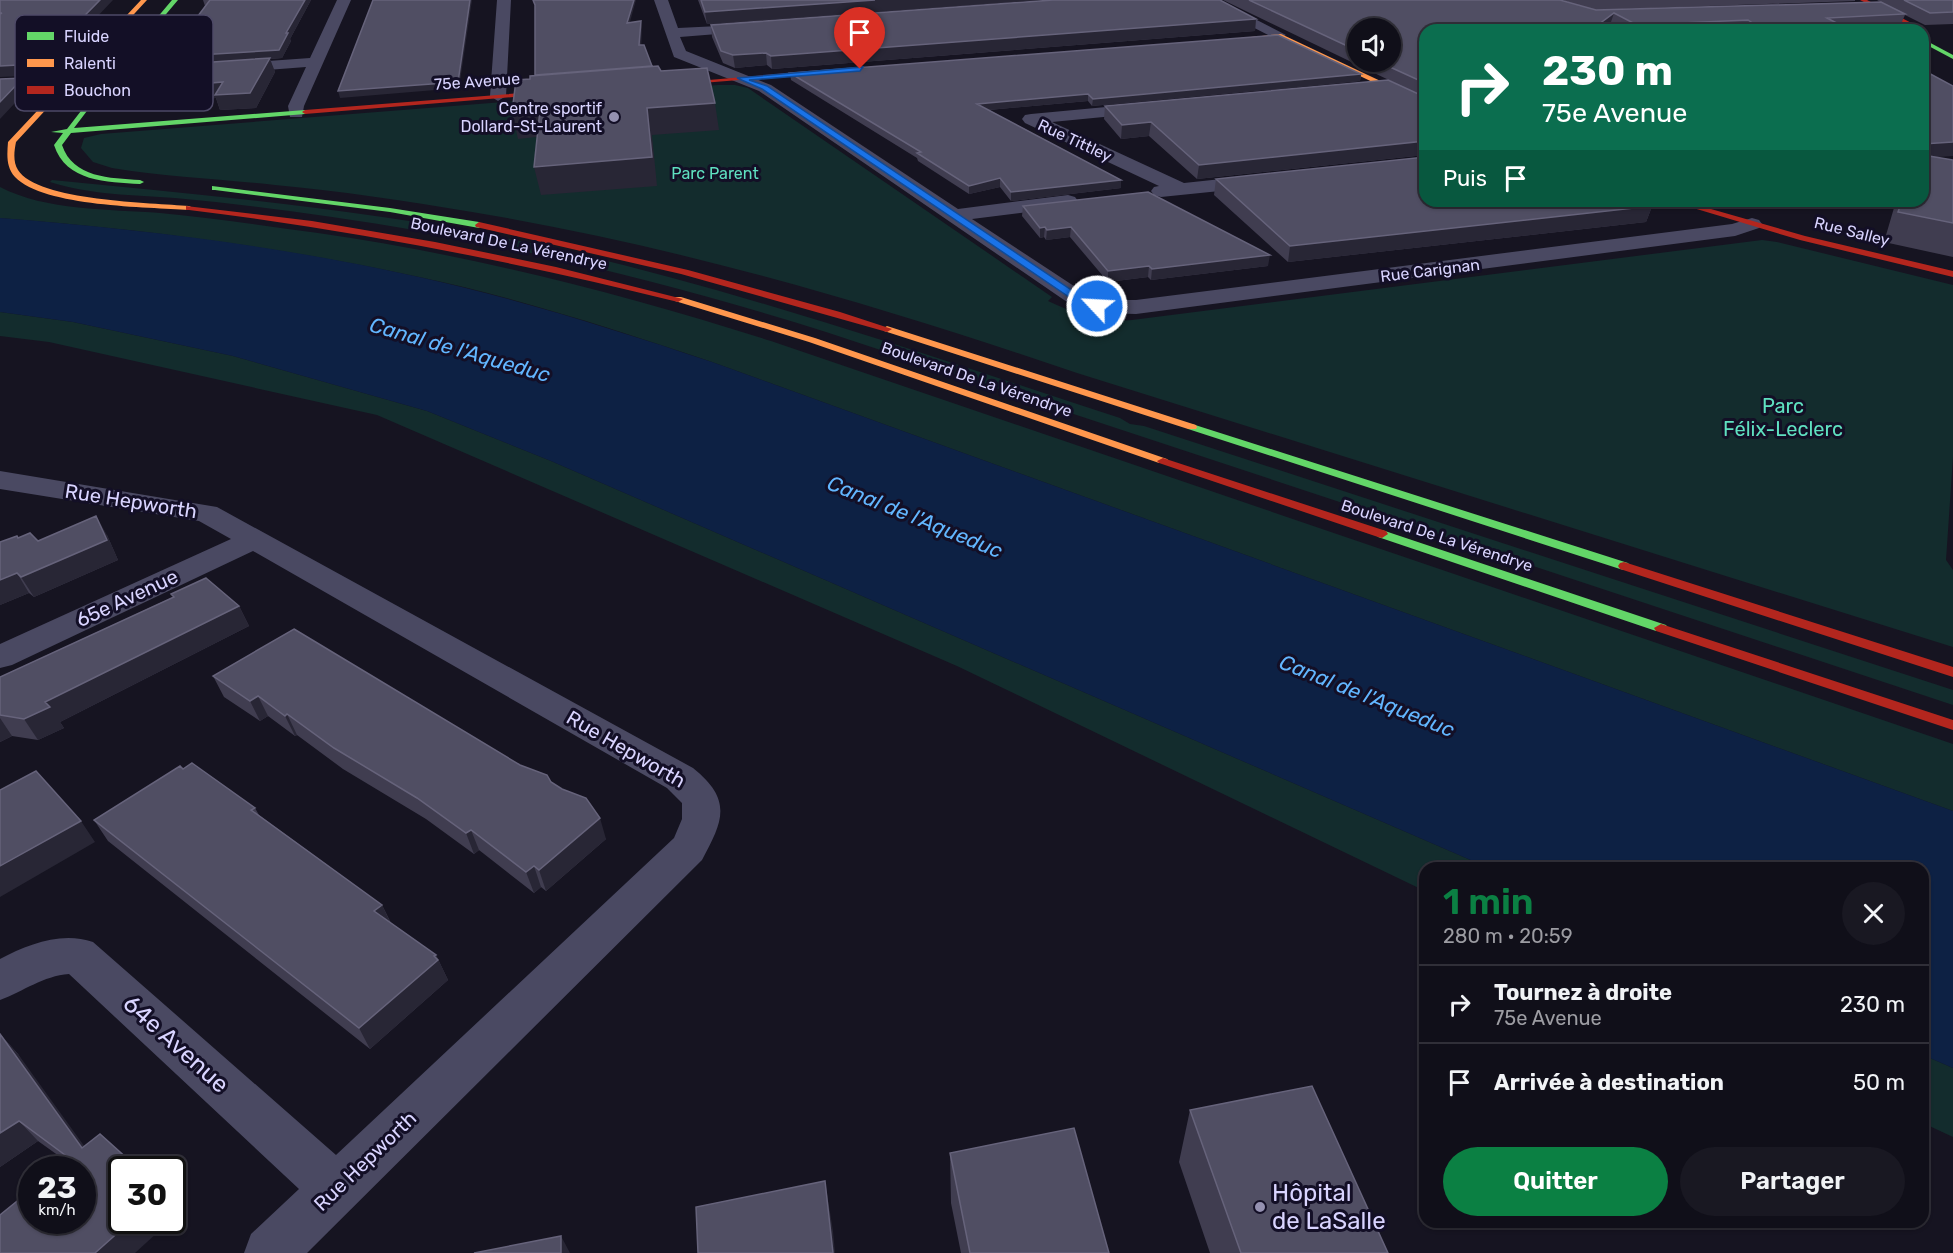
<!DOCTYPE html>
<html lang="fr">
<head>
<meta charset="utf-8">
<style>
	:root { --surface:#100f19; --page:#191822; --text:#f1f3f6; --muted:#9c9ca2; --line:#302f38; --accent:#0b8043 }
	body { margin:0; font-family:Rubik,sans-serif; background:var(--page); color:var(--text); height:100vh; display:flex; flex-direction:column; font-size:22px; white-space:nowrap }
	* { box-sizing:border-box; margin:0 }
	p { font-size:20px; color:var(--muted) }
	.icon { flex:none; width:33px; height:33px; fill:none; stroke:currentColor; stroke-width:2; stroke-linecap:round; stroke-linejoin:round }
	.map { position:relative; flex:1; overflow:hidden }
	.details { position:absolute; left:1419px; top:862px; width:510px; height:366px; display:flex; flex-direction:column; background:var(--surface); border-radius:18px; box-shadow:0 2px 4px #0004,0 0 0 2px var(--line) }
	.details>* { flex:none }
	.hud { position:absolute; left:1419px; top:24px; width:510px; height:183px; border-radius:18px; box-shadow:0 2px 4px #0004,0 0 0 2px var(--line); background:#0b6e4f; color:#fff; overflow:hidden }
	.tools { position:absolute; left:1347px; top:18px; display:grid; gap:12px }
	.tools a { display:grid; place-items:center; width:54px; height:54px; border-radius:50%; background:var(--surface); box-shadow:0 2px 4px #0004,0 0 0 2px var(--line); font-size:30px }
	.speed { position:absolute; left:18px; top:1156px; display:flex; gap:12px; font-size:30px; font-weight:700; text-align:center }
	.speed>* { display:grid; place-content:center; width:78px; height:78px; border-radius:50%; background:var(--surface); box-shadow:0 2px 4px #0004,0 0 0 2px var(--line); line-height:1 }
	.speed small { font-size:15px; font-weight:400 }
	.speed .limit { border:3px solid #111; border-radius:9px; background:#fff; color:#111 }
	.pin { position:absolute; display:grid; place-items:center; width:51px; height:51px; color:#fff; margin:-62px -26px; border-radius:50% 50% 50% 0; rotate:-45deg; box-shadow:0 0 6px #0007 }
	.pin .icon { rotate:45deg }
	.me { position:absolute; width:66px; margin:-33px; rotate:295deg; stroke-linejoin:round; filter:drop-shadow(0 0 4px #0008) }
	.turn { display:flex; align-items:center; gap:21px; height:126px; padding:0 24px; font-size:27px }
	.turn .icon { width:78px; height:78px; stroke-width:2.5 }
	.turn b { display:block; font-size:42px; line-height:51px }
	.then { display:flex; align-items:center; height:57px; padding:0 24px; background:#0003; gap:12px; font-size:22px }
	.round { display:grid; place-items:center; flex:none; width:63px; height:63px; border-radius:32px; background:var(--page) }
	.summary { display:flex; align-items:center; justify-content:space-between; height:102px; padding:0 24px }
	h1 { font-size:36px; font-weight:600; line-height:45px; color:var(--accent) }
	.primary-button { display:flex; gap:12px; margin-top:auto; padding:12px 24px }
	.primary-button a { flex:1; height:69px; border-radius:36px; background:var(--accent); color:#fff; font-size:24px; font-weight:600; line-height:69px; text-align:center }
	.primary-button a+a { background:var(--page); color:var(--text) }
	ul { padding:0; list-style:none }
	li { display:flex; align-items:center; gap:18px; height:78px; padding:0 24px; border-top:2px solid var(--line) }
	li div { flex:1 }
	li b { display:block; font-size:22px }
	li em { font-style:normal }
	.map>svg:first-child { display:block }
	.green { fill:#132c2d }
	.water { fill:#0d2144 }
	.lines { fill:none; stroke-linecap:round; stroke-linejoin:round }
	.street { fill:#4a4962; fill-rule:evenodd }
	.fast { fill:#63d668; fill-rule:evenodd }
	.slow { fill:#ff974d; fill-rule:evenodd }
	.jam { fill:#b3261e; fill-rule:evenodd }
	.wall { fill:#403d50; fill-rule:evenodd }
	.shaded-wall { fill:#282635 }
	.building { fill:#504e63; stroke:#66637b; stroke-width:1.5 }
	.route { fill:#1a73e8; stroke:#114b97; stroke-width:1.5 }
	.poi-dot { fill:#9591b1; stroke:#130f26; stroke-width:2 }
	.labels { text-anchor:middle; stroke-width:6; stroke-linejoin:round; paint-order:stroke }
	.far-street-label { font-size:16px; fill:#d9d4ff; stroke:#130f26 }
	.far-poi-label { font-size:16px; fill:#d9d4ff; stroke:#130f26; text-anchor:end }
	.far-park-label { font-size:16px; fill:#5fe0c0; stroke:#130f26 }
	.park-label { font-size:20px; fill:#5fe0c0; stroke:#130f26 }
	.street-label { font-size:20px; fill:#d9d4ff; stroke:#130f26 }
	.water-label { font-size:21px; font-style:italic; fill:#62b6ff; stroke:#130f26 }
	.near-street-label { font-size:24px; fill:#d9d4ff; stroke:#130f26 }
	.near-poi-label { font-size:24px; fill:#d9d4ff; stroke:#130f26; text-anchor:start }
	.key { fill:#130f26; stroke:#4e4a67; stroke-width:1.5 }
	.key-label { font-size:16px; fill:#d9d4ff }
</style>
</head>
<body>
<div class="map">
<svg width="1953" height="1253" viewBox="0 0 1953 1253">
	<rect width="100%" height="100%" fill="#161421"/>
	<!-- green -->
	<path class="green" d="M718 85H735L748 88 1052 297 1048 301C1075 314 1102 323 1132 320L1762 240 1777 242 1953 285V457L1946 560 1953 570V647L1077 373C880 306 678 246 472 212 407 201 341 191 275 185 221 179 165 177 112 168L93 162 81 148 84 138 101 134Z
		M52 180C224 197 397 212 566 251 754 295 937 358 1120 418L1130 424 1144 426 1953 690V705L826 332C664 281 500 241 332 217 280 209 228 203 175 198 134 195 90 195 50 182Z
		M0 187C46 211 109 209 160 213 213 218 265 226 318 233 472 255 623 294 771 341L1953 744V811L712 362C616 330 519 298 419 277 281 247 141 229 0 218Z
		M0 312 73 322 233 356 427 411 551 461 1489 868H1425V891L957 666 377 415 49 342 0 336Z
		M1923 1055 1953 1068V1137L1923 1123Z"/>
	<!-- water -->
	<path class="water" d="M0 218C141 229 281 246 419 277 519 299 616 330 712 362L1953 811V1068L1923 1055V868H1489L551 461 427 411 233 356 73 322 0 312Z"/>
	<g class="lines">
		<!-- street -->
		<path class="street" d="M337 0H351L304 106 302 117H290L288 106 306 67 110 82 102 77 110 72 310 58Z
			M497 0H511L506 96 498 101 490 96Z
			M654 0H668L678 28 760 24 762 27 760 30 755 31 680 37 686 51 771 85 958 209 1068 195 1075 197 1078 201 1075 205 1068 207 972 219 1083 292 1104 300H1136L1732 224 1752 218 1759 220 1762 224 1759 228 1735 236 1136 314 1097 313 1067 302 759 91 674 57Z
			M1200 0H1218L1286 35 1279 39 1274 38Z
			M68 76 76 81 74 84 0 89V79Z
			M1149 103 1157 108 1155 112 1052 122 1184 183 1259 175 1266 177 1268 181 1266 185 1259 187 1161 197 1154 195 1151 191 1154 187 1159 186 1025 123 1022 119 1025 115 1031 114Z
			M0 471 217 507 693 768C733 800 723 821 702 860L307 1253H244L251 1234 299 1189 69 974C43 976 24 991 0 1000V959C28 944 62 931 93 942L336 1155 674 838 682 819V803L667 788 253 551 12 665 0 668V644L231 539 199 521 0 489Z"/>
		<!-- fast -->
		<path class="fast" d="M172 0H178L112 78 74 128 305 110 308 112 305 114 71 133 62 145C73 178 110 178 140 180L144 182 140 184C107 182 66 182 54 145L63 133 51 132 67 129 108 76Z
			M1923 39 1953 55V59L1923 43Z
			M212 186 390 208 479 222 483 225 479 228 390 212 215 190H212Z
			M1192 424 1628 563 1630 566 1624 570 1620 569 1188 429 1187 427Z
			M1382 530 1666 625 1668 628 1666 631H1656L1378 537 1376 534Z"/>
		<!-- slow -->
		<path class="slow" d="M141 0H147L16 142C14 152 13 162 18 170 37 201 153 203 189 206L193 208 189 210C148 207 44 207 15 177 6 167 7 155 8 142Z
			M1281 34 1425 102V107L1278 37 1233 41 1230 39Z
			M675 297H681L815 338 1167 459 1169 461 1167 463H1159L809 342 675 301Z
			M887 326 1196 425 1197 427 1196 429H1188L884 331 882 329Z"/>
		<!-- jam -->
		<path class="jam" d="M1860 0H1867L1925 30H1918Z
			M835 69 837 72 665 86 662 84Z
			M560 90 562 93 305 114 302 112 305 110Z
			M1670 201H1683L1805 236 1953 271V277L1800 240Z
			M186 206 312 221 435 242 556 267 683 299 678 302C516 262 354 230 189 210H186Z
			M479 222 688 270 840 312 892 329 887 332 681 274 476 227 475 225Z
			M1163 458 1386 531 1388 534 1382 538 1378 537 1159 463 1157 461Z
			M1624 562 1953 667V677L1620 569 1618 566 1620 563Z
			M1661 624 1953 720V730L1656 631 1654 628Z"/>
	</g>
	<!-- wall -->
	<path class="wall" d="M203 0H311L290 39 291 41 282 58 270 59 275 72 256 108 220 110 216 98 171 101V99H148L142 84 170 65 205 6Z
		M698 0H1038L707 24Z
		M1223 0H1560L1596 10 1880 2 1877 0H1953V24L1925 25 1905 15 1900 26 1847 29 1850 30H1620L1610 25 1603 30H1425V155L1197 179 1149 136 1121 139 1104 119 1105 106 1395 83ZM1358 28 1390 62H1358Z
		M1562 0H1855V1L1593 10Z
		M1256 19 1255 31 772 69 767 65 735 68 723 63 712 37 711 25Z
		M1923 70 1935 157 1953 160V257L1884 242 1896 201H1923Z
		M790 73 1361 74 1360 81 1092 106 1088 101 989 110 1121 180V188L1011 201 1000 187 969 194 918 161 917 158 791 80Z
		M1216 179 1653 204 1646 222 1288 262 1214 195Z
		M1023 206 1268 266 1151 280 1148 277 1108 282 1070 237 1046 240 1044 237 1040 238 1022 216Z
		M107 535 118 560 34 597 29 593 0 605 18 538 38 541Z
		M171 594 239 606 249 626 60 722 64 728 38 740 12 736 0 742V677L173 597Z
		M213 676 520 765 551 782 606 839 546 891 541 887 534 893 479 850 474 854 426 819 343 769 297 735 295 736 268 716 260 721 224 697Z
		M183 769 255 808 259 815 382 905 391 923 436 955 448 980 370 1049 108 841 94 820Z
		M0 1034 18 1054 135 1253 66 1161 38 1141 0 1167Z
		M1190 1110 1388 1253H1210L1179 1162Z
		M950 1153 1109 1253H961L951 1203Z"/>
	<!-- shaded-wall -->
	<path class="shaded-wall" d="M100 0H113L42 75 0 77V66Z
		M305 0H311L290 39 291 41 282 58 270 59 275 72 256 108 220 110 216 98 171 101 166 87 269 59 170 66 167 57 286 33Z
		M470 0H472L459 88 340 98 338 91Z
		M634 0H636L628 29 627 23Z
		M875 0H1038L707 24 705 12Z
		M1614 13 1610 25 1603 30H1591Z
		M1256 19 1255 31 772 69 771 56Z
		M641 21 642 27 641 51 639 45Z
		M766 53 767 65 735 68 733 55Z
		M1361 74 1360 81 1092 106 1093 99Z
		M23 78 28 89 0 119V102Z
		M1088 94V101L977 111V104Z
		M715 103 719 130 652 135 657 186 541 195 534 167 647 108Z
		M540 110 546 136 518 139 512 112Z
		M1151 122 1149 136 1121 139 1122 125Z
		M1425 141V155L1197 179 1199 165Z
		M1953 142V156L1923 158V144Z
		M1000 178V187L969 194V186Z
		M1121 180V188L1011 201V192Z
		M1653 204 1646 222 1288 262 1290 246Z
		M1045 227 1044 237 1040 238V228Z
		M1071 227 1070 237 1046 240 1047 230Z
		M1270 255 1268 266 1151 280 1152 269Z
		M1149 266 1148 277 1108 282V271Z
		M96 516 107 535 118 560 34 597 21 577Z
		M17 573 29 593 0 605V580Z
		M239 606 249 626 60 722 64 728 38 740 24 719 45 702Z
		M258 696 268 716 260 721 250 701Z
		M287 714 297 735 295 736 285 716Z
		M0 718 12 736 0 742Z
		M600 818 606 839 546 891 539 870Z
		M81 821 95 842 0 897V866Z
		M471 830 479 850 474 854 466 833Z
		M534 866 541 887 534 893 526 872Z
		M382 905 392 926 374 911Z
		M436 955 448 980 370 1049 359 1028Z
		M0 1034 18 1054 100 1168 82 1148Z
		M19 1121 38 1141 0 1167V1133Z
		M825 1181 833 1231 835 1253H833Z
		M172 1200 181 1210 172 1219Z
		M131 1221H170L135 1253H95Z
		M561 1236 570 1253H561Z"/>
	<!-- building -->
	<path class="building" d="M0 0H100L37 64 0 66V14L2 13H0Z
		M210 0H305L286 33H288L279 50 167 57Z
		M373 0H470L458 82 338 91Z
		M533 0H634L627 23 641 21 639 45H644L652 66 535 75V5Z
		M701 0H875L705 12Z
		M1053 0H1220L1256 19 771 56 766 53 733 55 721 51 711 25Z
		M1249 0H1560L1596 10 1881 2 1905 14 1827 18 1850 30H1763L1748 20 1637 25 1614 13 1591 30H1425V83L1379 62H1390V28H1358V51Z
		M1904 0H1953V12L1930 13Z
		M1278 35 1361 74 1093 99 1088 94 977 104 1121 180 1011 192 1000 178 969 186 917 153 921 152 790 73Z
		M270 58 250 93 215 95 223 82 166 87 167 85 142 84 155 66Z
		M658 66 661 71 707 68 715 103 647 108 652 157 534 167 540 110 512 112 516 80 530 79V76Z
		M1923 70 1953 86V142L1923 144V117L1926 108 1923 109Z
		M23 78 0 102V79Z
		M1388 80 1425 97V141L1199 165 1151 122 1122 125 1105 106Z
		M1923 155 1953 160V223L1898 212 1902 201H1923Z
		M1425 157V201H1647L1653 204 1649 205 1652 206 1290 246 1216 179Z
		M1148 192 1270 255 1152 269 1149 266 1108 271 1071 227 1047 230 1045 227 1040 228 1023 206Z
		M96 516 107 540 21 577 17 573 0 580V542L17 536 18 538 30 533 38 541Z
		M206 578 239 606 45 702 50 707 24 719 0 715V677L174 597 171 594Z
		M294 629 520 765 547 775 551 782 562 789 586 798 600 818 539 870 534 866 526 872 471 830 466 833 417 798 334 748 287 714 285 716 258 696 250 701 213 676Z
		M192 763 255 808 251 810 382 905 374 911 436 955 434 956 438 960 359 1028 94 820 180 766 183 769Z
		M36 771 81 821 0 866V790Z
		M0 1034 82 1148 100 1134 140 1170H122V1221H131L95 1253H0V1215L32 1189V1221H82V1170H55L69 1158 19 1121 0 1133Z
		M1312 1086 1388 1253H1241L1190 1110Z
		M1074 1128 1109 1253H970L950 1153Z
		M825 1181 833 1253H698L696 1207Z
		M561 1236V1253H474Z"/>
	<!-- route -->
	<path class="route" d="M863 67 860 71 749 80 767 86 1079 295 1100 304V308H1094L1072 299 762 89 737 78Z"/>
	<!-- markers -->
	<g class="poi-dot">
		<circle cx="614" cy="117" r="6"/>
		<circle cx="1260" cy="1207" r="6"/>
	</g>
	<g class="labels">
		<!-- far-street labels -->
		<g class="far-street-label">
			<text transform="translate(477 81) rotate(-4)" y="6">75e Avenue</text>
			<text transform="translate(1075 140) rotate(25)" y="6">Rue Tittley</text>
			<text transform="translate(1852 231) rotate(14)" y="6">Rue Salley</text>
			<text transform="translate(509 243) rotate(12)" y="6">Boulevard De La Vérendrye</text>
			<text transform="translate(1430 270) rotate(-7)" y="6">Rue Carignan</text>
			<text transform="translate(977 379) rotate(19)" y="6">Boulevard De La Vérendrye</text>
			<text transform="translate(1437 535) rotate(18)" y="6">Boulevard De La Vérendrye</text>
		</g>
		<!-- far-poi labels -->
		<g class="far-poi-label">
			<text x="602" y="114">Centre sportif<tspan x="602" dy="18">Dollard-St-Laurent</tspan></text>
		</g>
		<!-- far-park labels -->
		<g class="far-park-label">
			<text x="715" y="179">Parc Parent</text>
		</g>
		<!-- park labels -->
		<g class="park-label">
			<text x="1783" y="413">Parc<tspan x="1783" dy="23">Félix-Leclerc</tspan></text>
		</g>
		<!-- street labels -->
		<g class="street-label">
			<text transform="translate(131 501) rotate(9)" y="7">Rue Hepworth</text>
			<text transform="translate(127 598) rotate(-25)" y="7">65e Avenue</text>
			<text transform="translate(626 749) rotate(30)" y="7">Rue Hepworth</text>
			<text transform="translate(365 1161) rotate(-44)" y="7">Rue Hepworth</text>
		</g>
		<!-- water labels -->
		<g class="water-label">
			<text transform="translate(460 350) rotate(16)" y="7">Canal de l'Aqueduc</text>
			<text transform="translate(915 517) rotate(22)" y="7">Canal de l'Aqueduc</text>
			<text transform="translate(1367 696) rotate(22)" y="7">Canal de l'Aqueduc</text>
		</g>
		<!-- near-street labels -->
		<g class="near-street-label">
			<text transform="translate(176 1044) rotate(42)" y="8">64e Avenue</text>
		</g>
		<!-- near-poi labels -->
		<g class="near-poi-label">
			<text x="1272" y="1201">Hôpital<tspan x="1272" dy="28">de LaSalle</tspan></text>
		</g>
	</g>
	<!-- legend -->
	<rect x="15" y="15" width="198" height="96" rx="9" class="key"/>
	<rect x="27" y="32" width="27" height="8" fill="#63d668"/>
	<rect x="27" y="59" width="27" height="8" fill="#ff974d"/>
	<rect x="27" y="86" width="27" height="8" fill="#b3261e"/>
	<g class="key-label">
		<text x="64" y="42">Fluide</text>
		<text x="64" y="69">Ralenti</text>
		<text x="64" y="96">Bouchon</text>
	</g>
</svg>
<div class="tools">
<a><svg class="icon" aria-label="sound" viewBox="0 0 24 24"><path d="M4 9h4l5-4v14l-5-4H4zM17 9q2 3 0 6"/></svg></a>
</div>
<div class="speed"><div>23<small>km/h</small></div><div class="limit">30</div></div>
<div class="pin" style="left:860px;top:69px;background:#d93025"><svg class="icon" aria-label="arrive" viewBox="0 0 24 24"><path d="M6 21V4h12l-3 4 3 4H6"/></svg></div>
<svg class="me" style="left:1097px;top:306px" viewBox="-20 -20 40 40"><circle r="17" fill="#1a73e8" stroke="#fff" stroke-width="3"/><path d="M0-11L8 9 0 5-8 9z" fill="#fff"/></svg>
<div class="hud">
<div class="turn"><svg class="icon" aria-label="right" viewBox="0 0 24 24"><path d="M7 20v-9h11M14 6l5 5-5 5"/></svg><div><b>230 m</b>75e Avenue</div></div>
<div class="then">Puis<svg class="icon" aria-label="arrive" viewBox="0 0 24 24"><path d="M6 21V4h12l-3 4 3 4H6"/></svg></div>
</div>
<section class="details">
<div class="summary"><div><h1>1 min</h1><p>280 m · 20:59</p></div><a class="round"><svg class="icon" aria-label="close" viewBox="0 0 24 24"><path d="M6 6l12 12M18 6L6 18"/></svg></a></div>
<ul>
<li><svg class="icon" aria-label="right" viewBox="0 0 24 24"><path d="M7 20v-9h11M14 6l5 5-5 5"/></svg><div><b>Tournez à droite</b><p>75e Avenue</p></div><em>230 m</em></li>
<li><svg class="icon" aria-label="arrive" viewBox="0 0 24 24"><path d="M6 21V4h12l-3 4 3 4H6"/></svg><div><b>Arrivée à destination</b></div><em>50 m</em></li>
</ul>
<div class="primary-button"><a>Quitter</a><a>Partager</a></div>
</section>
</div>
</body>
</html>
